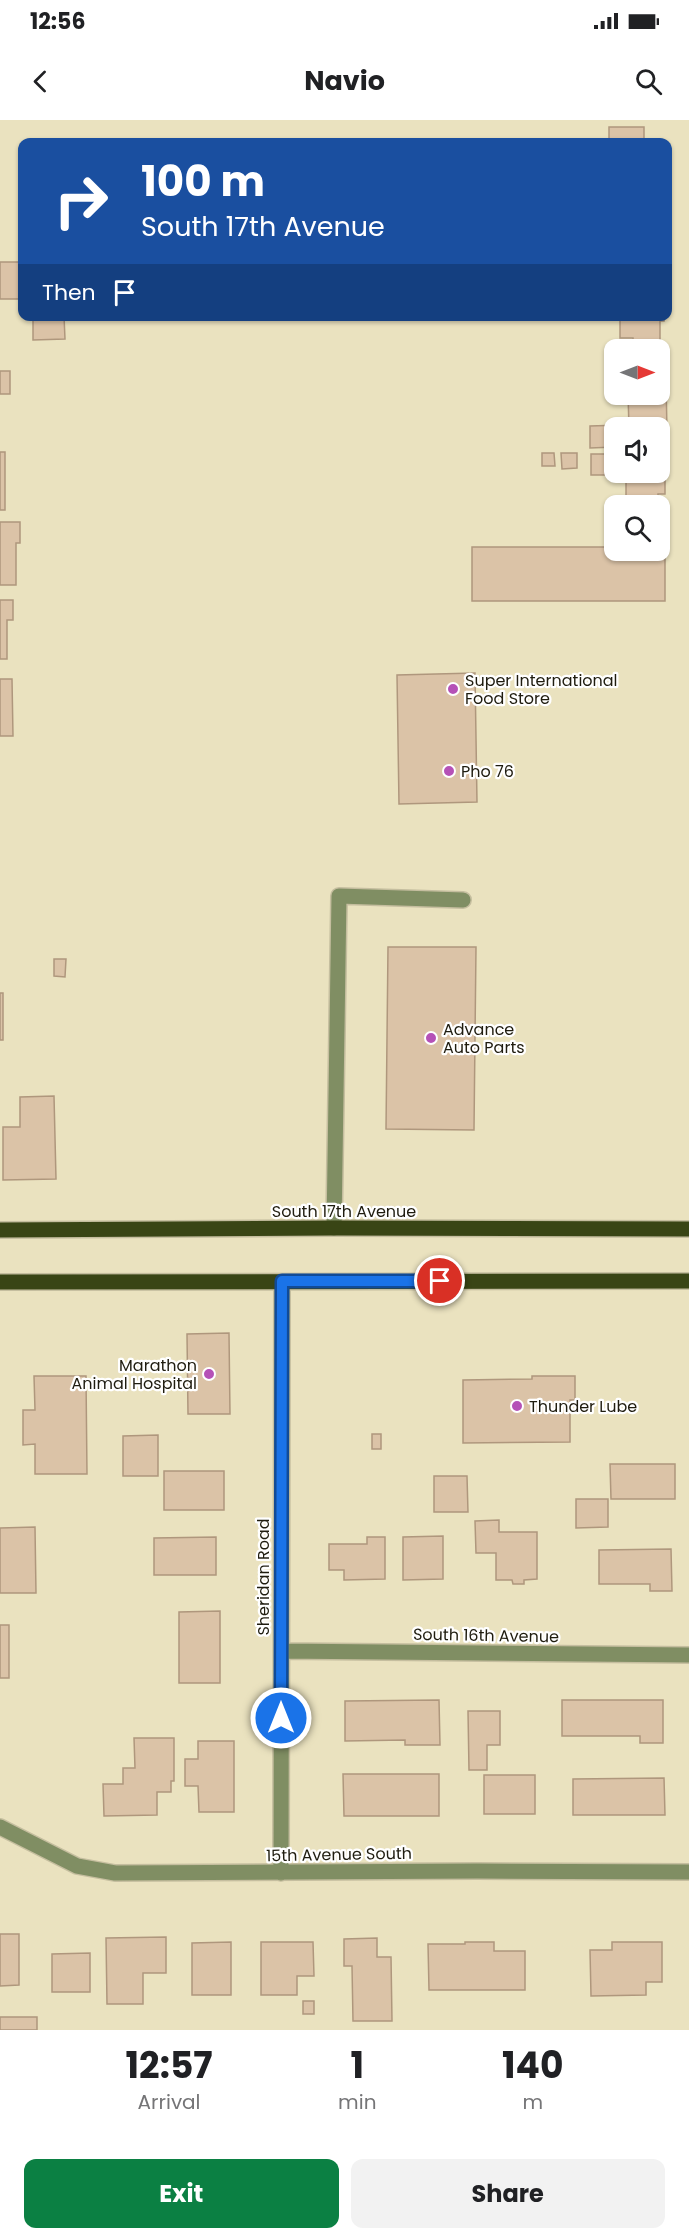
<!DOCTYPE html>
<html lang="en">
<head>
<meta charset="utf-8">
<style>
	:root { --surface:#fff; --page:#f2f2f2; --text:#202124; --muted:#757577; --accent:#0b8043 }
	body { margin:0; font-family:Poppins,sans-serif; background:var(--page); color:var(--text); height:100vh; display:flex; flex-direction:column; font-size:22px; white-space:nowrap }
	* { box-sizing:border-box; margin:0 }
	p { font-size:20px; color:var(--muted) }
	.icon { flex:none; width:33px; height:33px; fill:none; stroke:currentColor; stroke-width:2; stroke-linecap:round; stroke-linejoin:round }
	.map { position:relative; height:1910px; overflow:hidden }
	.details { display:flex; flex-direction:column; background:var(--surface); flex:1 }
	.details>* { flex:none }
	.banner { position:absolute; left:18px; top:18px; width:654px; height:183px; border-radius:12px; box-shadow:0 2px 4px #0004; background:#1a4fa0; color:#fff; overflow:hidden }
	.needle { width:39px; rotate:90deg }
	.buttons { position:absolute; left:604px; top:219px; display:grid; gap:12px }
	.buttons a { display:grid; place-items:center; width:66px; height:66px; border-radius:12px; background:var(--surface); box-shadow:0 2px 4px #0004; font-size:30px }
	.pin { position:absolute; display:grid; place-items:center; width:51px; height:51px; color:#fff; margin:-26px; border:3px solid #fff; border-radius:50%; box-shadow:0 2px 6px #0007 }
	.me { position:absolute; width:66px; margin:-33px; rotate:0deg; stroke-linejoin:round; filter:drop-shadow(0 0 4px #0008) }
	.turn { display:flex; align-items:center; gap:21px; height:126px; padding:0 24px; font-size:27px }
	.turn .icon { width:78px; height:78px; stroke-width:2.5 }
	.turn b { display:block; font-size:42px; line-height:51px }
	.then { display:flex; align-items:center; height:57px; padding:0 24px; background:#0003; gap:12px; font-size:22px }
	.eta { display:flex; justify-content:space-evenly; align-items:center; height:102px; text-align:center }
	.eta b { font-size:36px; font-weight:700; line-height:42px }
	.button { display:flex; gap:12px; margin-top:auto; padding:12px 24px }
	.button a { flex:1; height:69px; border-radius:12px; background:var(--accent); color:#fff; font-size:24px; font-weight:700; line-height:69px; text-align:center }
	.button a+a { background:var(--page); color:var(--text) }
	.status { display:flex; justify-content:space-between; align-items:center; height:42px; padding:0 30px; background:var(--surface); direction:ltr }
	.status svg { height:16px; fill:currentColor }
	header { display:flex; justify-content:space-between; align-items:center; height:78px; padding:0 24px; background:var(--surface); font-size:27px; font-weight:700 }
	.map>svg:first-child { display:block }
	.building { fill:#dbc3a7; stroke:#af977d; stroke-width:1.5 }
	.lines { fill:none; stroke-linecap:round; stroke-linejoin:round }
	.minor-casing { stroke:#c5be9f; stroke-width:18 }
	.major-casing { stroke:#c5be9f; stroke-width:18 }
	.minor { stroke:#808e63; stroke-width:15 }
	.major { stroke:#394515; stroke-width:15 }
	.route-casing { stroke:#114b97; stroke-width:15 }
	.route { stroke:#1a73e8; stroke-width:10 }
	.poi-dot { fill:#b551b7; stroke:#fff; stroke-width:2 }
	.labels { text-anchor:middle; stroke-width:4.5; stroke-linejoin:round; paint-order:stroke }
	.poi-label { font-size:16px; fill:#1f1c0f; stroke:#fff; text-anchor:start }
	.street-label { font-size:16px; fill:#1f1c0f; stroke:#fff }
</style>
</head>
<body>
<div class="status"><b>12:56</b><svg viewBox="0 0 49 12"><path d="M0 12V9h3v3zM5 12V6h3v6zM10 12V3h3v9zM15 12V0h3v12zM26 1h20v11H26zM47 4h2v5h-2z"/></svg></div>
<header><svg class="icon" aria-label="back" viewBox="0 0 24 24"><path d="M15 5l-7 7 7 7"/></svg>Navio<svg class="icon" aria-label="search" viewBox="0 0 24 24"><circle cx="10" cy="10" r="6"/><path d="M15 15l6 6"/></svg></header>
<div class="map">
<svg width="689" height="1910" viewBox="0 0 689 1910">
	<rect width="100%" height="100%" fill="#eae2bf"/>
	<!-- building -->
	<path class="building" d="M609 7H644V22H609Z
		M0 142H22V179H0Z
		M33 196H64L65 219 33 220Z
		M620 196H664V201H660V236V230H633V218H620Z
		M0 251H10V274H0Z
		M660 261H666L667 311H660V308H629L628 274H660Z
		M622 305V308H615V327L590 328V306Z
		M0 332H5V390H0Z
		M542 333H554L555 346H542Z
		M561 333H577V348L562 349Z
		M591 334H615V352H619V355H591Z
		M665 356V374H658V386H626V357Z
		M0 402H20V423H16V465H0Z
		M472 427H615V430H660V427H665V481H472Z
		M0 480H13V500H7V539H0Z
		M475 553 477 682 399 684 397 555Z
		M0 559H12L13 616H0Z
		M388 827H476L474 1010 386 1009Z
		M54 839H66L65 857 54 856Z
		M0 873H3V920H0Z
		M54 976 56 1059 3 1060V1007H20V977Z
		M229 1213 230 1294H188L187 1214Z
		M34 1256H86L87 1354H35V1324L23 1325V1290H35Z
		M532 1256H575V1280H570V1322L463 1323V1260L532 1259Z
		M372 1314H381V1329H372Z
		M158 1315V1356H123V1316Z
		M610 1344H675V1379H611Z
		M164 1351H224V1390H164Z
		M434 1356H467L468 1392H434Z
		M576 1379H608V1407L576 1408Z
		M499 1400V1412H537V1459L524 1460V1464H513L512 1460H496V1433H476L475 1401Z
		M35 1407 36 1473H0V1408Z
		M443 1416V1459L403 1460V1417Z
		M216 1417V1455H154V1418Z
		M367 1417H385V1459L344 1460V1450H329V1424H367Z
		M671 1429 672 1471H650V1464H599V1430Z
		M220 1491V1563H179V1492Z
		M0 1505H9V1558H0Z
		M439 1580 440 1625H405V1620L345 1621V1581Z
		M562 1580H663V1623H640V1616H562Z
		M468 1591H500V1625H487V1650H469Z
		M134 1618H174V1661H171V1672H157V1695L104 1696 103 1664H123V1648H135Z
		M198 1621H234V1692H199L198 1666H185V1639H198Z
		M343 1654H439V1696H344Z
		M484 1655H535V1694H484Z
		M664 1658 665 1695H573V1659Z
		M0 1814H19V1865L0 1866Z
		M166 1817V1853H143V1884H107L106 1818Z
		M377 1818V1837H391L392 1901H353L352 1846H344V1819Z
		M231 1822V1875H192V1823Z
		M261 1822H313L314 1856H297V1875H261Z
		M465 1822H494V1831H525V1870H429L428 1824H465Z
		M612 1822H662V1862H646V1875L591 1876 590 1830H612Z
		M90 1833V1872H52V1834Z
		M303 1881H314V1894H303Z
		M0 1897H37V1910H0Z"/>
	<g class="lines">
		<!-- minor casing -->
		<g class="minor-casing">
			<path id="minor" d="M334 1108 339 776 463 780
				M282 1531 689 1535
				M0 1707 77 1746 115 1753 477 1751 689 1752
				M281 1753 282 1162"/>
		</g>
		<!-- major casing -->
		<g class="major-casing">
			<path id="major" d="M0 1110 334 1108 689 1109
				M0 1162 689 1161"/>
		</g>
		<!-- minor -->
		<use href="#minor" class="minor"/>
		<!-- major -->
		<use href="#major" class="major"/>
	</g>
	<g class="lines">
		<!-- route casing -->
		<g class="route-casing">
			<path id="route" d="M281 1598 282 1161H440"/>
		</g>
		<!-- route -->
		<use href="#route" class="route"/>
	</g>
	<!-- markers -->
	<g class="poi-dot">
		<circle cx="453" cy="569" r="6"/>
		<circle cx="449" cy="651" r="6"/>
		<circle cx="431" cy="918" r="6"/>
		<circle cx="209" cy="1254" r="6"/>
		<circle cx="517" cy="1286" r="6"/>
	</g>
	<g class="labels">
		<!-- poi labels -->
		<g class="poi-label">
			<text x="465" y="566">Super International<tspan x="465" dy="18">Food Store</tspan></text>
			<text x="461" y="657">Pho 76</text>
			<text x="443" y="915">Advance<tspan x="443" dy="18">Auto Parts</tspan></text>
			<text x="197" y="1251" text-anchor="end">Marathon<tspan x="197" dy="18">Animal Hospital</tspan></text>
			<text x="529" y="1292">Thunder Lube</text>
		</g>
		<!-- street labels -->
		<g class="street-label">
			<text x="344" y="1097">South 17th Avenue</text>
			<text transform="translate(263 1457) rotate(-90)" y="6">Sheridan Road</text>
			<text transform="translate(486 1515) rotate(1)" y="6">South 16th Avenue</text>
			<text transform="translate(339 1734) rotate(-1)" y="6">15th Avenue South</text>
		</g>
	</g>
</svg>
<div class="buttons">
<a><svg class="needle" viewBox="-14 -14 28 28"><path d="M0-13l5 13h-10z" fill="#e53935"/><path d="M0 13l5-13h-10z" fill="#757577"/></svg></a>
<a><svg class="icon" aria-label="sound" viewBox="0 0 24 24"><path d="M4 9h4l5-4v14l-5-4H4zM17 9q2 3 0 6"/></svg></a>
<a><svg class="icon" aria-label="search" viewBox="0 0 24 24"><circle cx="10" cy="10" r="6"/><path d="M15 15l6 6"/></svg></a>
</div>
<div class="pin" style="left:440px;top:1161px;background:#d93025"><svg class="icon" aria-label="arrive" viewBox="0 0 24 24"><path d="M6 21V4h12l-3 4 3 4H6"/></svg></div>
<svg class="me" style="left:281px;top:1598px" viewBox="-20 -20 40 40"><circle r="17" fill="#1a73e8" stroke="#fff" stroke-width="3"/><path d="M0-11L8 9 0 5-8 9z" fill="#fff"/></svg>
<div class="banner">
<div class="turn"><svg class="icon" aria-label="right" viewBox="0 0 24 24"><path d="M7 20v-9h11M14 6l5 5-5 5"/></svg><div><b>100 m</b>South 17th Avenue</div></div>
<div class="then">Then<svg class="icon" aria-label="arrive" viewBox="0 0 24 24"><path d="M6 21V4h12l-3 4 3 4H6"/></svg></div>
</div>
</div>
<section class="details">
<div class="eta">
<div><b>12:57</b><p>Arrival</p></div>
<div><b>1</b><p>min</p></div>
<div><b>140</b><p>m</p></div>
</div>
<div class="button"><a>Exit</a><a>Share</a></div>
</section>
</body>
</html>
